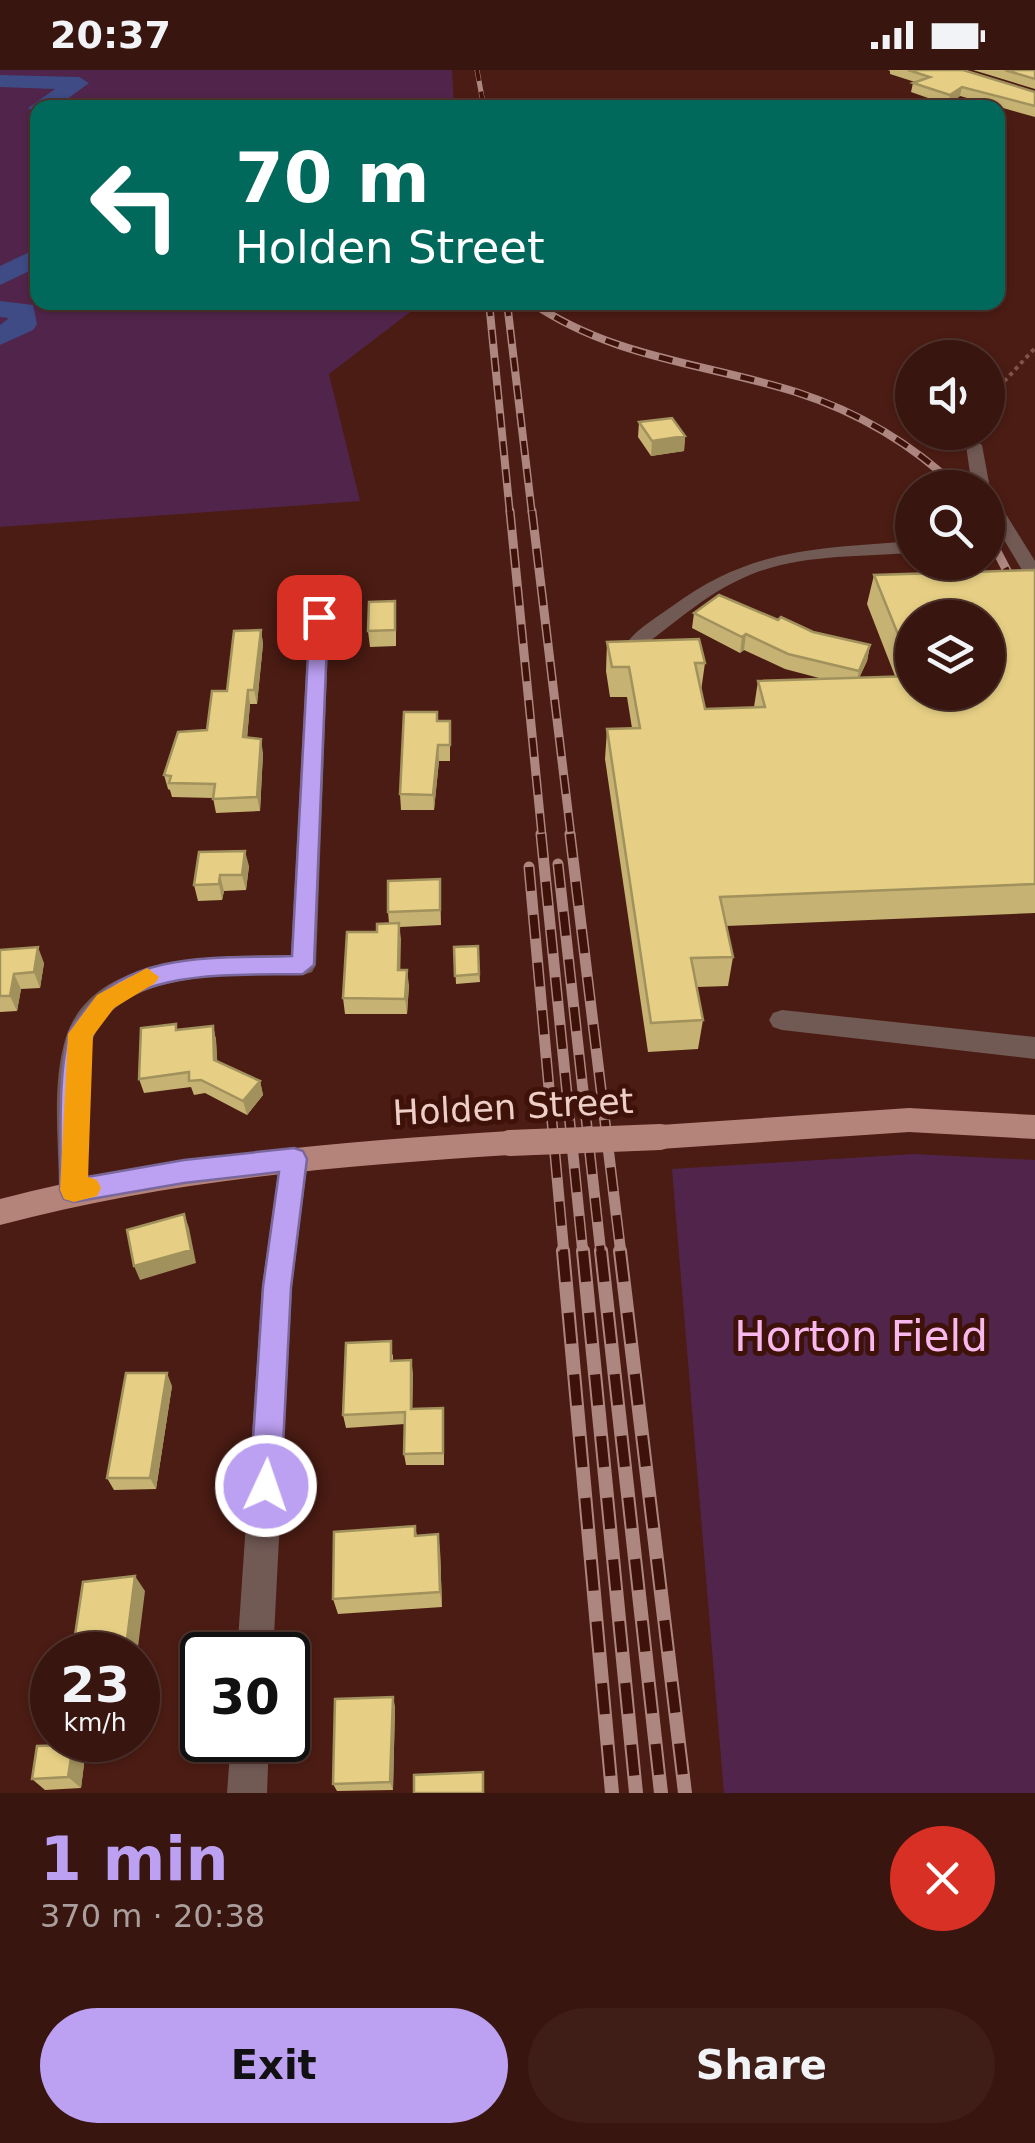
<!DOCTYPE html>
<html lang="en">
<head>
<meta charset="utf-8">
<style>
	:root { --surface:#38150e; --page:#3f1e17; --text:#f1f3f6; --muted:#ab9f9e; --line:#52342e; --accent:#bca0f2 }
	body { margin:0; font-family:"DejaVu Sans",sans-serif; background:var(--page); color:var(--text); height:100vh; display:flex; flex-direction:column; font-size:38px; white-space:nowrap }
	* { box-sizing:border-box; margin:0 }
	p { font-size:32px; color:var(--muted) }
	.icon { flex:none; width:55px; height:55px; fill:none; stroke:currentColor; stroke-width:2; stroke-linecap:round; stroke-linejoin:round }
	.map { position:relative; height:1723px; overflow:hidden }
	.panel { display:flex; flex-direction:column; background:var(--surface); flex:1 }
	.panel>* { flex:none }
	.guide { position:absolute; left:30px; top:30px; width:975px; height:210px; border-radius:20px; box-shadow:0 2px 8px #0004,0 0 0 2px var(--line); background:#00695c; color:#fff; overflow:hidden }
	.fabs { position:absolute; left:895px; top:270px; display:grid; gap:20px }
	.fabs a { display:grid; place-items:center; width:110px; height:110px; border-radius:50%; background:var(--surface); box-shadow:0 2px 8px #0004,0 0 0 2px var(--line); font-size:50px }
	.speed { position:absolute; left:30px; top:1562px; display:flex; gap:20px; font-size:50px; font-weight:700; text-align:center }
	.speed>* { display:grid; place-content:center; width:130px; height:130px; border-radius:50%; background:var(--surface); box-shadow:0 2px 8px #0004,0 0 0 2px var(--line); line-height:1 }
	.speed small { font-size:25px; font-weight:400 }
	.speed .limit { border:5px solid #111; border-radius:15px; background:#fff; color:#111 }
	.pin { position:absolute; display:grid; place-items:center; width:85px; height:85px; color:#fff; margin:-42px; border-radius:20px; box-shadow:0 5px 15px #0006 }
	.me { position:absolute; width:110px; margin:-55px; rotate:3deg; stroke-linejoin:round; filter:drop-shadow(0 0 8px #0008) }
	.turn { display:flex; align-items:center; gap:35px; height:210px; padding:0 40px; font-size:45px }
	.turn .icon { width:130px; height:130px; stroke-width:2.5 }
	.turn b { display:block; font-size:70px; line-height:85px }
	.round { display:grid; place-items:center; flex:none; width:105px; height:105px; border-radius:52px; background:var(--page) }
	.summary { display:flex; align-items:center; justify-content:space-between; height:170px; padding:0 40px }
	h1 { font-size:60px; font-weight:700; line-height:75px; color:var(--accent) }
	.button { display:flex; gap:20px; margin-top:auto; padding:20px 40px }
	.button a { flex:1; height:115px; border-radius:60px; background:var(--accent); color:#111; font-size:40px; font-weight:700; line-height:115px; text-align:center }
	.button a+a { background:var(--page); color:var(--text) }
	.status { display:flex; justify-content:space-between; align-items:center; height:70px; padding:0 50px; background:var(--surface); direction:ltr }
	.status svg { height:28px; fill:currentColor }
	.map>svg:first-child { display:block }
	.green { fill:#51254b }
	.lines { fill:none; stroke-linecap:round; stroke-linejoin:round }
	.river { fill:#3e4b85; fill-rule:evenodd }
	.path { stroke:#7d534a; stroke-width:4; stroke-dasharray:4 4; stroke-linecap:butt }
	.minor { fill:#715954; fill-rule:evenodd }
	.major { fill:#b48379; fill-rule:evenodd }
	.rail-far4-casing { stroke:#ac867f; stroke-width:5 }
	.rail-far3-casing { stroke:#ac867f; stroke-width:8 }
	.rail-far2-casing { stroke:#ac867f; stroke-width:9 }
	.rail-far1-casing { stroke:#ac867f; stroke-width:11 }
	.rail-casing { stroke:#ac867f; stroke-width:14 }
	.rail-far4 { stroke:#3f1209; stroke-width:4; stroke-dasharray:11; stroke-linecap:butt }
	.rail-far3 { stroke:#3f1209; stroke-width:5; stroke-dasharray:14; stroke-linecap:butt }
	.rail-far2 { stroke:#3f1209; stroke-width:6; stroke-dasharray:19; stroke-linecap:butt }
	.rail-far1 { stroke:#3f1209; stroke-width:8; stroke-dasharray:24; stroke-linecap:butt }
	.rail { stroke:#3f1209; stroke-width:10; stroke-dasharray:31; stroke-linecap:butt }
	.major-bridge { stroke:#b48379; stroke-width:26 }
	.wall { fill:#c6b272; fill-rule:evenodd }
	.shaded-wall { fill:#a1915c }
	.building { fill:#e6cf84; stroke:#a1915c; stroke-width:2.5 }
	.route { fill:#bca0f2; stroke:#7a689d; stroke-width:2.5 }
	.slow { fill:#f59e0b }
	.labels { text-anchor:middle; stroke-width:10; stroke-linejoin:round; paint-order:stroke }
	.street-label { font-size:35px; fill:#eecfc8; stroke:#3f1209 }
	.near-park-label { font-size:42px; fill:#f9b8ed; stroke:#3f1209 }
</style>
</head>
<body>
<div class="status"><b>20:37</b><svg viewBox="0 0 49 12"><path d="M0 12V9h3v3zM5 12V6h3v6zM10 12V3h3v9zM15 12V0h3v12zM26 1h20v11H26zM47 4h2v5h-2z"/></svg></div>
<div class="map">
<svg width="1035" height="1723" viewBox="0 0 1035 1723">
	<rect width="100%" height="100%" fill="#4b1c13"/>
	<!-- green -->
	<path class="green" d="M0 0H452L454 37 38 38V232L422 233 329 304 360 431 0 457Z
		M914 1084 1035 1090V1723H724L672 1099Z"/>
	<g class="lines">
		<!-- river -->
		<path class="river" d="M0 5 79 7 89 13 55 38H38V44L28 38 55 19 0 17Z
			M38 178V197L0 215V196Z
			M0 231 33 235 37 254 33 260 0 275V255L9 248 0 247Z"/>
		<!-- path -->
		<path class="path" d="M988 329 1035 278"/>
		<!-- minor -->
		<path class="minor" d="M974 370 982 375 990 418 988 421V418H972L966 375Z
			M988 424 994 425 1035 491V512L1028 510 988 443Z
			M912 471V483C857 487 794 484 743 508 707 524 677 551 646 574L639 576 629 570C640 557 657 547 671 537 752 477 817 479 912 471Z
			M319 541 329 547 316 895 312 902 303 905C241 905 123 897 93 968 76 1007 88 1078 89 1121L84 1130 74 1134 64 1130 59 1121C59 1072 51 1015 66 967 94 882 220 886 291 885L309 547Z
			M782 940 1035 967V989L782 960 773 957 769 950 773 943Z
			M294 1077 304 1080 308 1089 292 1217 273 1585H237L262 1217 280 1089 284 1080Z
			M231 1670H269L267 1723H227Z"/>
		<!-- major -->
		<path class="major" d="M909 1038 1035 1045V1069L909 1062 660 1079 650 1075 646 1067 650 1059 660 1055Z
			M510 1061 520 1064 524 1073 520 1082 510 1085C337 1096 168 1110 0 1155V1129C168 1085 337 1072 510 1061Z"/>
		<!-- rail-far4 casing -->
		<g class="rail-far4-casing">
			<path id="rail-far4" d="M477 0 484 38"/>
		</g>
		<!-- rail-far3 casing -->
		<g class="rail-far3-casing">
			<path id="rail-far3" d="M489 232 510 444
				M507 232 532 444
				M531 232C612 288 704 293 796 322 858 342 911 373 958 418"/>
		</g>
		<!-- rail-far2 casing -->
		<g class="rail-far2-casing">
			<path id="rail-far2" d="M510 441 542 766
				M532 441 571 766
				M988 464 1020 526"/>
		</g>
		<!-- rail-far1 casing -->
		<g class="rail-far1-casing">
			<path id="rail-far1" d="M541 764 583 1184
				M570 764 621 1184
				M558 794 601 1184
				M529 797 564 1184"/>
		</g>
		<!-- rail casing -->
		<g class="rail-casing">
			<path id="rail" d="M563 1181 612 1723
				M583 1181 636 1723
				M601 1181 661 1723
				M620 1181 685 1723"/>
		</g>
		<!-- rail-far4 -->
		<use href="#rail-far4" class="rail-far4"/>
		<!-- rail-far3 -->
		<use href="#rail-far3" class="rail-far3"/>
		<!-- rail-far2 -->
		<use href="#rail-far2" class="rail-far2"/>
		<!-- rail-far1 -->
		<use href="#rail-far1" class="rail-far1"/>
		<!-- rail -->
		<use href="#rail" class="rail"/>
		<!-- major-bridge -->
		<path class="major-bridge" d="M510 1073 660 1067"/>
	</g>
	<!-- wall -->
	<path class="wall" d="M888 0H963L1035 22V47L960 26 948 35 911 22 913 13 915 12 890 4V1Z
		M973 0H1035V19Z
		M639 352 685 366 684 381 651 386 638 367Z
		M1035 500V843L726 856 733 887 728 916 697 917 703 950 698 979 648 982 605 689 607 659 632 658 627 627H610L606 601 607 572 705 593 701 621 705 639 754 637 758 611 823 609 785 599 744 580 740 583 692 558 694 543 778 550 813 562 870 575 867 591 859 608 895 606 867 534 874 505ZM912 548 988 622H912Z
		M396 546V576L370 577 368 561Z
		M261 560 263 574 257 634H250L247 668 263 683 260 741 216 743 213 728 172 727 170 720 168 719 164 705 207 660 227 621Z
		M437 651H450V691H439L434 740H401L400 724Z
		M199 782 249 796 246 820 224 821 222 830 198 831 194 815Z
		M440 809 441 855 400 857V900L409 915 407 944H345L343 928 377 862 389 853 388 842Z
		M478 876 480 912 456 914 454 877Z
		M0 880 44 893 40 918 21 919 17 941 0 942Z
		M213 956 216 970 217 992 260 1011 263 1025 247 1045 205 1023 194 1025 191 1017 144 1023 139 1009 178 960Z
		M393 1284V1291L413 1303 412 1339 444 1351V1395H406L404 1384 405 1354 346 1358 343 1345Z
		M172 1316 156 1419 114 1420 107 1408Z
		M415 1456 417 1466 440 1480 442 1537 338 1544 333 1529Z
		M395 1636 393 1720 337 1721 333 1714Z
		M60 1670H126L124 1682 82 1684 85 1686 81 1718 45 1720 32 1709 63 1675 60 1673Z"/>
	<!-- shaded-wall -->
	<path class="shaded-wall" d="M962 17 960 26 948 35 950 25Z
		M685 366 684 381 651 386 652 371Z
		M261 560 263 574 257 634 254 620Z
		M746 564 744 580 740 583 742 567Z
		M870 575 867 591 855 617 859 601Z
		M248 620 250 634 246 681 243 667Z
		M261 669 263 683 260 741 257 727Z
		M438 675 439 691 434 740 433 725Z
		M245 781 249 796 246 820 242 805Z
		M220 805 224 821 222 830 219 814Z
		M399 853 401 869 400 915 398 900Z
		M38 877 44 893 40 918 34 902Z
		M407 900 409 915 407 944 405 929Z
		M14 904 21 919 17 941 10 926Z
		M213 956 216 970 218 1004 214 990Z
		M260 1011 263 1025 247 1045 243 1031Z
		M184 1144 189 1158 196 1193 140 1210 134 1196Z
		M411 1290 413 1303 412 1351 411 1339Z
		M167 1303 172 1316 156 1419 150 1408Z
		M438 1464 440 1480 442 1537 440 1522Z
		M135 1506 145 1521 137 1585H125Z
		M393 1627 395 1636 393 1720 390 1712Z
		M113 1670H126L124 1682Z
		M73 1675 85 1686 81 1718 68 1707Z"/>
	<!-- building -->
	<path class="building" d="M908 0H963L1035 22V36L962 17 950 25 913 13 930 7Z
		M1005 0H1035V9Z
		M672 348 685 366 652 371 639 352Z
		M1035 500V814L720 827 733 887 691 888 703 950 651 953 607 659 640 658 629 597H612L607 572 699 569 705 593H695L705 639 765 637 758 611 912 606V622H988V548H912V599L874 505Z
		M719 525 778 550 781 547 813 562 870 575 859 601 788 584 746 564 742 567 694 543Z
		M395 531V560L368 561 369 532Z
		M261 560 254 620H248L243 667 261 669 257 727 213 729 215 714 169 713 171 706 164 705 178 662 207 660 212 621H227L234 561Z
		M404 642H437V651H450V675H438L433 725 400 724Z
		M245 781 242 805H220L219 814 194 815 199 782Z
		M440 809V840L388 842V811Z
		M399 853 398 900H407L405 929 343 928 347 862H377V854Z
		M478 876 479 904 455 906 454 877Z
		M38 877 34 902 14 904 10 926H0V880Z
		M176 954V960L213 956 214 990 260 1011 243 1031 201 1010 189 1011V1002L139 1009 141 958Z
		M184 1144 191 1180 134 1196 127 1160Z
		M391 1271V1291L411 1290V1339L443 1338V1383L404 1384 405 1342 343 1345 346 1273Z
		M126 1303H167L150 1408H107Z
		M415 1456V1466L438 1464 440 1522 333 1529 334 1462Z
		M135 1506 125 1585H72L83 1512Z
		M393 1627 390 1712 333 1714 335 1629Z
		M60 1670H108L60 1673Z
		M73 1675 68 1707 32 1709 37 1676Z
		M483 1702V1723H414V1705Z"/>
	<!-- route -->
	<path class="route" d="M319 542 328 547 314 895 303 904C242 906 118 895 92 967 81 998 87 1071 87 1107L184 1090 294 1078 303 1081 307 1089 291 1217 281 1416 276 1427 266 1432 255 1427 250 1416 263 1217 279 1102 184 1113 74 1132 64 1129 60 1120C62 1070 57 1016 68 967 70 957 78 949 84 941 134 879 220 889 292 886L310 547Z"/>
	<!-- slow -->
	<path class="slow" d="M147 898 159 907 155 913 114 938 93 966 88 1107 97 1110 101 1118 97 1126 74 1132 64 1129 60 1120 68 964 97 925Z"/>
	<g class="labels">
		<!-- street labels -->
		<g class="street-label">
			<text transform="translate(513 1037) rotate(-3)" y="12">Holden Street</text>
		</g>
		<!-- near-park labels -->
		<g class="near-park-label">
			<text x="861" y="1281">Horton Field</text>
		</g>
	</g>
</svg>
<div class="fabs">
<a><svg class="icon" aria-label="sound" viewBox="0 0 24 24"><path d="M4 9h4l5-4v14l-5-4H4zM17 9q2 3 0 6"/></svg></a>
<a><svg class="icon" aria-label="search" viewBox="0 0 24 24"><circle cx="10" cy="10" r="6"/><path d="M15 15l6 6"/></svg></a>
<a><svg class="icon" aria-label="layers" viewBox="0 0 24 24"><path d="M12 4l9 5-9 5-9-5zM3 14l9 5 9-5"/></svg></a>
</div>
<div class="speed"><div>23<small>km/h</small></div><div class="limit">30</div></div>
<div class="pin" style="left:319px;top:547px;background:#d93025"><svg class="icon" aria-label="arrive" viewBox="0 0 24 24"><path d="M6 21V4h12l-3 4 3 4H6"/></svg></div>
<svg class="me" style="left:266px;top:1416px" viewBox="-20 -20 40 40"><circle r="17" fill="#bca0f2" stroke="#fff" stroke-width="3"/><path d="M0-11L8 9 0 5-8 9z" fill="#fff"/></svg>
<div class="guide">
<div class="turn"><svg class="icon" aria-label="left" viewBox="0 0 24 24"><path d="M17 20v-9H6M10 6l-5 5 5 5"/></svg><div><b>70 m</b>Holden Street</div></div>
</div>
</div>
<section class="panel">
<div class="summary"><div><h1>1 min</h1><p>370 m · 20:38</p></div><a class="round" style="background:#d93025;color:#fff"><svg class="icon" aria-label="close" viewBox="0 0 24 24"><path d="M6 6l12 12M18 6L6 18"/></svg></a></div>
<div class="button"><a>Exit</a><a>Share</a></div>
</section>
</body>
</html>
